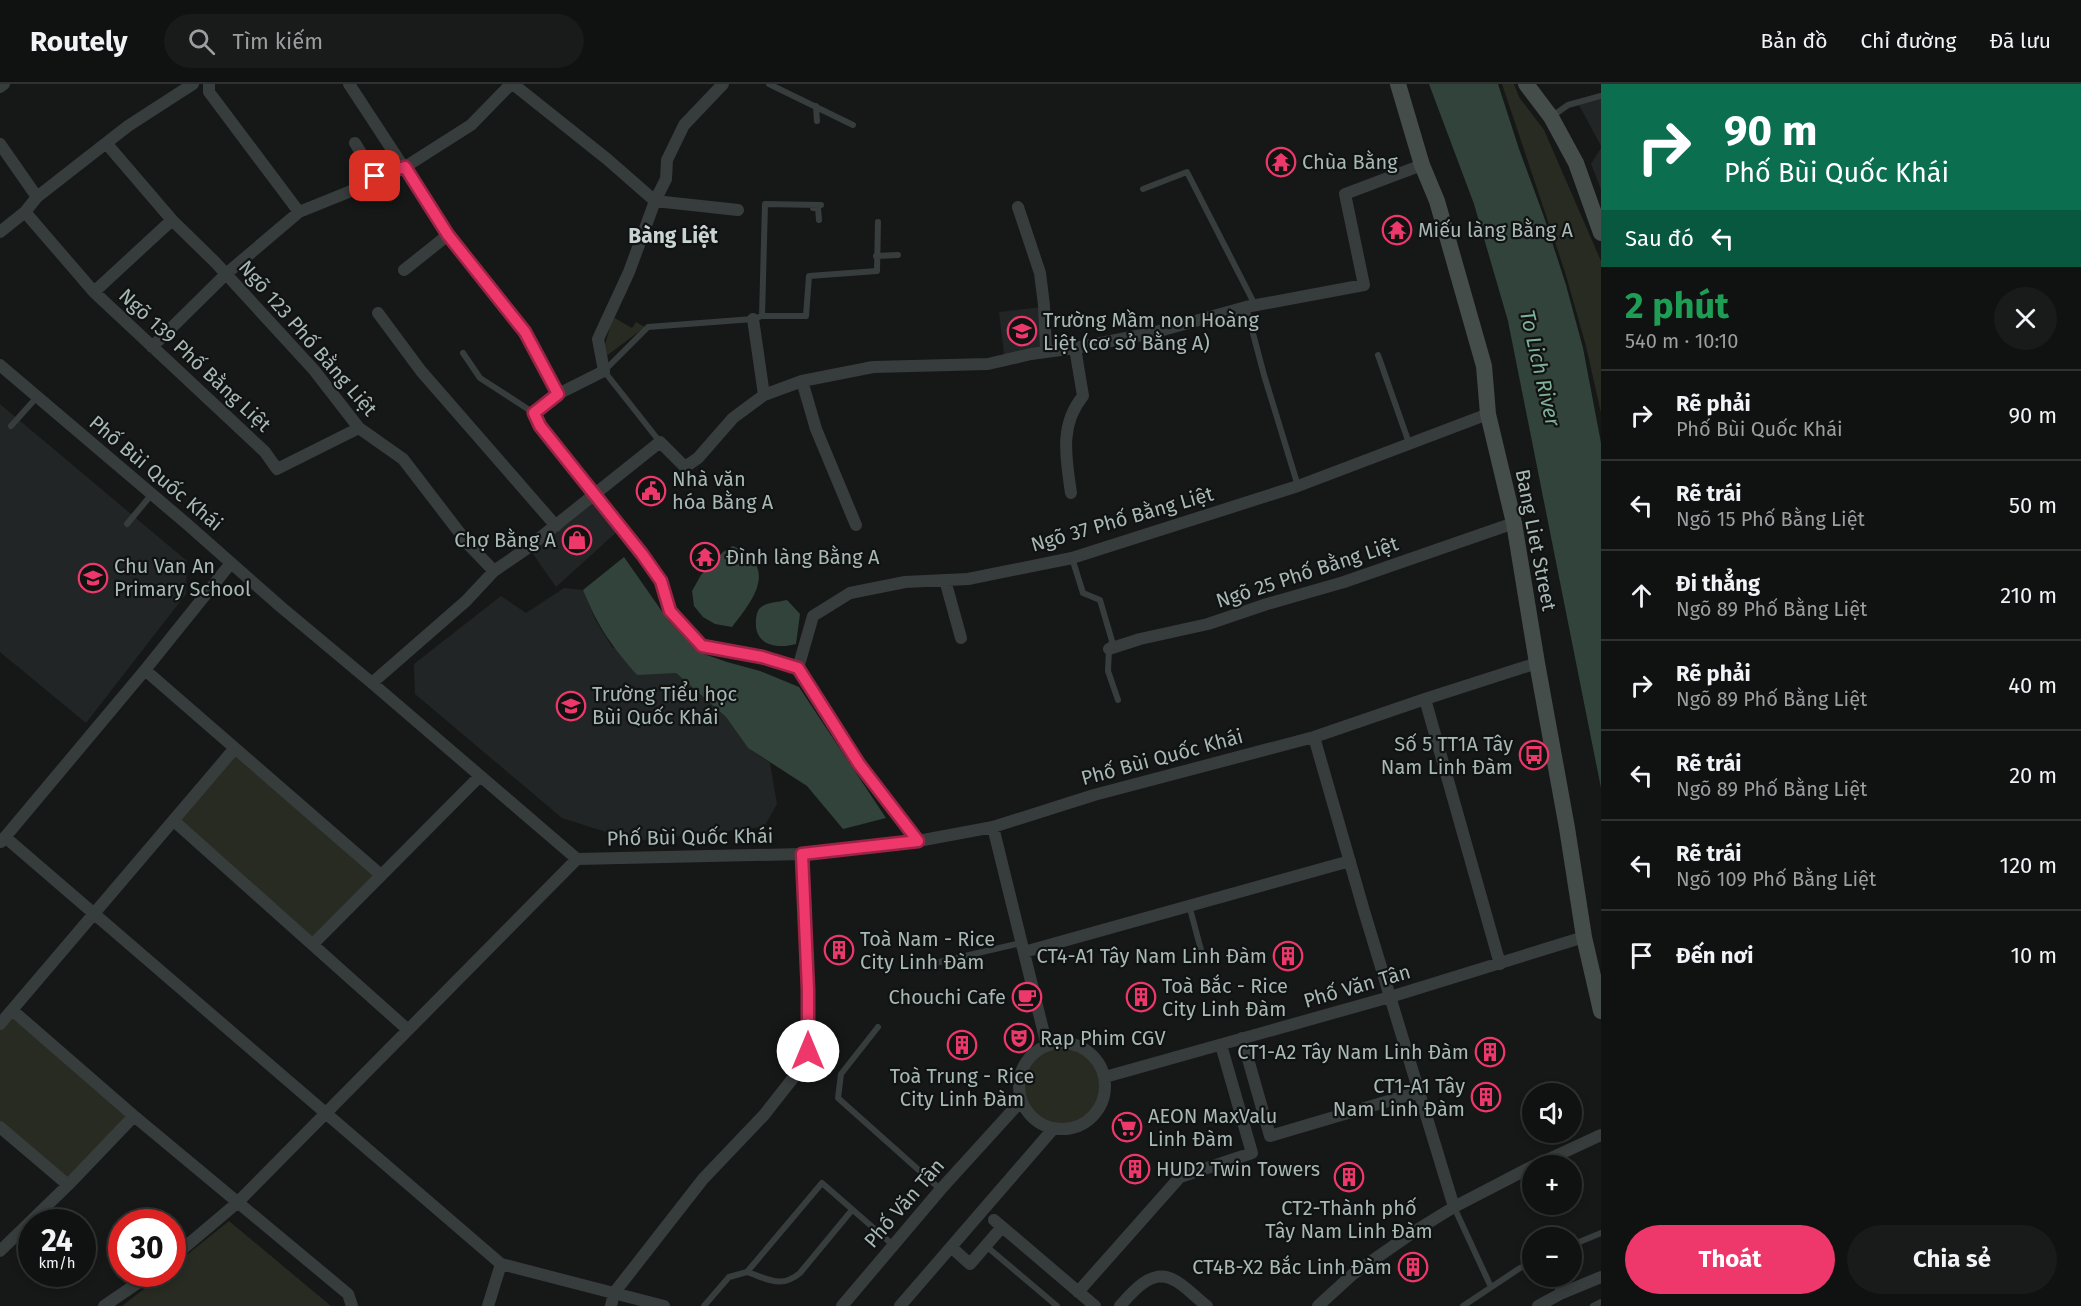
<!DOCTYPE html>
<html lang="vi">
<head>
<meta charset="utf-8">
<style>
	:root { --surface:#101212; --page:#191b1b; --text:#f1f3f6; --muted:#9c9e9f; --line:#303232; --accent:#ee386b }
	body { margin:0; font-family:"Fira Sans",sans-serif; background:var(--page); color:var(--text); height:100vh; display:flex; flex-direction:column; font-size:22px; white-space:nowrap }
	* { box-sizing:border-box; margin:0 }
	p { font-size:20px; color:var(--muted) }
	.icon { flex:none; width:33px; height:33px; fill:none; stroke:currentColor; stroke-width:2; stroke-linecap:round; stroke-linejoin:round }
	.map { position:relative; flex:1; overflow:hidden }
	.details { display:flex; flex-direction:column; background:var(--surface); width:480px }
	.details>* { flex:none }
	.hud { background:#0b6e4f; color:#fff; overflow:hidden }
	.fabs { position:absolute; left:1522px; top:999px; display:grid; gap:12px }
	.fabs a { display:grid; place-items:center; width:60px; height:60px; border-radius:50%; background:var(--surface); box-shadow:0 3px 9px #0003,0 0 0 2px var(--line); font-size:30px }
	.speed { position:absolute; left:18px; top:1125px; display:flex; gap:12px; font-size:30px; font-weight:700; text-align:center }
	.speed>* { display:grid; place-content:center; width:78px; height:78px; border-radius:50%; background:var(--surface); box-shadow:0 3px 9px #0003,0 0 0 2px var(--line); line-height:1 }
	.speed small { font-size:15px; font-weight:400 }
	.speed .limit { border:9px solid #d22; background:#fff; color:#111 }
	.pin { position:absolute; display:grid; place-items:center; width:51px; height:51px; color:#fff; margin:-26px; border-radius:12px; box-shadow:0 3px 9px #0006 }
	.me { position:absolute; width:66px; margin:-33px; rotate:0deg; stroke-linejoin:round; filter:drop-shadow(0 0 4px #0008) }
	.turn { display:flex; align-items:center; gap:21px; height:126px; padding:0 24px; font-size:27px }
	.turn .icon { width:78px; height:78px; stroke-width:2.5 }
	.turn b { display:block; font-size:42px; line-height:51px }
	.then { display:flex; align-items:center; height:57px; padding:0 24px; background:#0003; gap:12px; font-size:22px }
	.round { display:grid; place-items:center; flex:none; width:63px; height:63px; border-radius:32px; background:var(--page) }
	.headline { display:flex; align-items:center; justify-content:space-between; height:102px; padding:0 24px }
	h1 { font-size:36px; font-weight:700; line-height:45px; color:#1e9e55 }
	.primary-button { display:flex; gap:12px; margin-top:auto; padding:12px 24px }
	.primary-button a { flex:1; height:69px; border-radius:36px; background:var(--accent); color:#fff; font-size:24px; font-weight:700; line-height:69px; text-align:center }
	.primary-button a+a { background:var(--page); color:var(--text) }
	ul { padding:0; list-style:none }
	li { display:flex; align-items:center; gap:18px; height:90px; padding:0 24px; border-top:2px solid var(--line) }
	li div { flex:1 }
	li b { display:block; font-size:22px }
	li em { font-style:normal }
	header { display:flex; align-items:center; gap:36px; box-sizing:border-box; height:84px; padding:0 30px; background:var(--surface); border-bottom:2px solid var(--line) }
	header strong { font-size:28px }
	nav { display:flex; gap:33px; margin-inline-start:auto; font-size:21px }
	.search { width:420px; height:54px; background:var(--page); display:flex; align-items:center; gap:15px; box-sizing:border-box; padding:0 21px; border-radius:33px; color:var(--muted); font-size:22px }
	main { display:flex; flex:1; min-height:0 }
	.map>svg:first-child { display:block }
	.built { fill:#222525 }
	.green { fill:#282b22 }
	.water { fill:#31433a }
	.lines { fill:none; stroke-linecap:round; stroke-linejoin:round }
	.lane { stroke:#373d3c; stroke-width:6 }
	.street { stroke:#373d3c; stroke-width:12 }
	.secondary { stroke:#454d4b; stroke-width:16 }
	.route-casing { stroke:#9b2446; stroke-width:15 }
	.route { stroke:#ee386b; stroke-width:10 }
	.labels { text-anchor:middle; stroke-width:4.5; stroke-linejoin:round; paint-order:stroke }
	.poi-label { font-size:20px; fill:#a8b8b4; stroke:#111313; text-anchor:start }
	.street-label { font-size:20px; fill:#a8b8b4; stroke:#111313 }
	.neighbourhood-label { font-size:21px; font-weight:bold; fill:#c9d4d2; stroke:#111313 }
	.water-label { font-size:21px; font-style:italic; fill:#80b29a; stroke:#111313 }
</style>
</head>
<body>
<header>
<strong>Routely</strong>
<div class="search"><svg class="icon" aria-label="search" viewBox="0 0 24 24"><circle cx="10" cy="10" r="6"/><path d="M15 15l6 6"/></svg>Tìm kiếm</div>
<nav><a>Bản đồ</a><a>Chỉ đường</a><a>Đã lưu</a></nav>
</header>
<main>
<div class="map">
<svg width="1601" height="1222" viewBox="0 0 1601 1222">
	<rect width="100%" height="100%" fill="#161818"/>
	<!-- built -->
	<path class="built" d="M1601 15V62L1579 21Z
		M1601 64V105L1591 80Z
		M1041 223 1045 267 1004 271 999 228Z
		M0 320 187 477 186 510 86 639 0 568Z
		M597 415 621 444 556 503 531 467Z
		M564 504 583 506 595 535 612 563 676 589 726 633 748 664 770 679 777 720 764 743 634 757 562 734 415 610 414 580 501 512 526 529Z"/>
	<!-- green -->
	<path class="green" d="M1502 0H1514L1519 13 1544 46 1601 177V329L1586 262 1565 188Z
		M613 233 632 244 636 238 645 243 605 273 602 271Z
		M235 664 381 791 313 860 174 737Z
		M12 926 134 1032 68 1101 0 1043V940Z
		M1019 1002a43 43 0 1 1 86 0a43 43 0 1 1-86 0Z
		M229 1137 331 1222H122L163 1190H172L173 1182Z"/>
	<!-- water -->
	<path class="water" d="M1429 0H1498L1519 65 1544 133 1566 201 1583 264 1601 359V704L1508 237 1474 120Z
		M733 462C779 483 754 515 732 543L715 540 703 533 694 522 692 507 701 491 723 468Z
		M624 473 668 536 698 568 727 578 760 587 799 603 886 734 843 745 807 702 748 664 726 633 676 589 637 591C611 561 598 543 583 506Z
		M787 516 800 530 796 560C778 565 754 562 756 537 756 533 757 527 760 524 766 518 779 518 787 516Z"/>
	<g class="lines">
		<!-- lane -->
		<path class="lane" d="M769 0 853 41
			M816 22 817 37
			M1551 33 1568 21 1601 12
			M1143 105 1187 88 1255 221
			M813 124H818L819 136
			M876 172 898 171
			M1246 223 1264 291 1298 402
			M762 232 765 120 821 121
			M463 269 480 294 534 329
			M1378 271 1409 359
			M11 342 37 313
			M660 358 604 287 648 243 753 235 762 232H806L809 192 877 187 878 138
			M127 440 152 410
			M1072 474 1083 509 1100 516 1112 557 1109 565 1108 587 1118 616
			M1189 821 1201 866
			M935 879 1021 859
			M878 943 841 990 838 1014 940 1105
			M1454 1123 1491 1203
			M1572 1161 1601 1149
			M986 1162 1057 1222
			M747 1188C768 1195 781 1205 800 1189L852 1126
			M1553 1192 1560 1210
			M704 1222 729 1193 747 1188 822 1099 893 1161
			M1463 1222 1520 1184 1533 1178
			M1593 1222 1601 1218"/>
		<!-- street -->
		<path class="street" d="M209 0V8L299 128
			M349 0 448 151 525 248 558 310
			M513 0 607 75 655 117
			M723 0 684 41 667 76 666 95 655 117 629 188 598 255 604 287 558 310 534 329 540 342 642 469 661 497 670 527 702 563 762 573 798 584 859 680 918 757
			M0 3 4 0
			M106 59 172 136 215 178 314 286 359 344 403 375 469 461 494 487
			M355 59 375 92 405 83 471 41 511 0
			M0 60 37 113
			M655 117 738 126
			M1018 123 1040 189 1044 221 1046 267
			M25 128 94 208 265 368 277 385 359 344
			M0 148 25 128 37 113 128 42 193 0
			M404 186 448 151
			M94 208 172 136
			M378 229 421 287 556 442
			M753 235 764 311
			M152 263 226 190 299 128 356 105
			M0 281 187 440 281 523 372 599 577 775 802 770 918 757 993 743 1094 711 1314 653 1425 615 1537 579
			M802 297 816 345 856 441
			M1071 409C1066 374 1059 341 1083 312L1075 264
			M945 496 961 554
			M1109 565 1140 555 1208 540 1267 520 1344 498 1514 439
			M798 584 813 532 850 509 905 498 968 495 1072 474 1298 402 1488 330
			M145 586 381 791
			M372 599 466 517 494 487 526 465 660 358 685 383 698 374 733 334 764 311 802 297 873 283 988 280 1031 270 1075 264 1152 249 1246 223 1364 201 1345 110 1422 81
			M1425 615 1500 880
			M1314 653 1364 827 1454 1123
			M174 737 407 945
			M993 743 1047 962
			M5 753 501 1180 664 1222
			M1 758 145 586 231 479
			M313 860 479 693
			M1024 868 1350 777
			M12 926 134 1032 348 1210 352 1222
			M0 940 235 664
			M1242 954 1270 1052 1419 1008
			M1019 1002a43 43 0 1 1 86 0a43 43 0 1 1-86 0Z
			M1105 993 1390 913 1584 853
			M0 1043 68 1101
			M1534 1082 1601 1051
			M994 1136 1095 1222
			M951 1163 970 1180 1002 1143
			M0 1167 68 1101 134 1032
			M172 1174 237 1119 577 775
			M1078 1208 1180 1093 1252 1069 1221 961
			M104 1222 151 1190
			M488 1222 501 1180
			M611 1222 614 1209 703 1095 764 1031 797 989 808 967V906L802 770
			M842 1222 941 1105 1021 1017
			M900 1222 1053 1045
			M1120 1222C1132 1208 1151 1185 1172 1195 1184 1200 1196 1214 1207 1222
			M1318 1222 1353 1190 1415 1147 1454 1123 1533 1082
			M1538 1222 1560 1210 1601 1193"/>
		<!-- secondary -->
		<path class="secondary" d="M1398 0 1422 81 1437 117 1484 282 1488 330 1514 439 1537 579 1567 744 1584 853 1601 927
			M1526 0 1551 33 1576 79 1601 149"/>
	</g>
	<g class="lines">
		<!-- route casing -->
		<g class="route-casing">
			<path id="route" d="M375 92 405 83 448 151 525 248 558 310 534 329 540 342 642 470 661 497 670 527 702 562 762 573 798 584 859 680 918 757 802 770 808 906V967"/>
		</g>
		<!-- route -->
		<use href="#route" class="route"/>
	</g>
	<!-- icons -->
	<defs>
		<g id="temple-ring" transform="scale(1.5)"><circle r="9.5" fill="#111313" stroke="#ee386b" stroke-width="1.5"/><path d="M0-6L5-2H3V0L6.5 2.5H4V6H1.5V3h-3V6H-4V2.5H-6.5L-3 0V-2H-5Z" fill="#ee386b"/></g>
		<g id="school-ring" transform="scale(1.5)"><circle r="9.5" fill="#111313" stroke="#ee386b" stroke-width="1.5"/><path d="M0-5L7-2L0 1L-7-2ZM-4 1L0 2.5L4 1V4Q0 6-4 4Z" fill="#ee386b"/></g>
		<g id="civic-ring" transform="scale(1.5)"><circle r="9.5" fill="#111313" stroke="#ee386b" stroke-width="1.5"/><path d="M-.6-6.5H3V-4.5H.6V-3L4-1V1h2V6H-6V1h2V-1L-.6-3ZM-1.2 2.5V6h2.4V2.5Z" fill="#ee386b"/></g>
		<g id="shop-ring" transform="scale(1.5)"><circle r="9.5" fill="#111313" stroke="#ee386b" stroke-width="1.5"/><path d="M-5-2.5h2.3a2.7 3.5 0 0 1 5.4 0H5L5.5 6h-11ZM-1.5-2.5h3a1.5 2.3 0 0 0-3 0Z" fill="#ee386b"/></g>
		<g id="bus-ring" transform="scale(1.5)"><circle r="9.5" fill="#111313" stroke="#ee386b" stroke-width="1.5"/><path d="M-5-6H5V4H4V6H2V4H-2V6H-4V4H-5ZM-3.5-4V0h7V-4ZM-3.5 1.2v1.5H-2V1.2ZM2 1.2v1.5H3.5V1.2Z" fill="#ee386b"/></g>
		<g id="building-ring" transform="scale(1.5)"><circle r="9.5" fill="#111313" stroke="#ee386b" stroke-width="1.5"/><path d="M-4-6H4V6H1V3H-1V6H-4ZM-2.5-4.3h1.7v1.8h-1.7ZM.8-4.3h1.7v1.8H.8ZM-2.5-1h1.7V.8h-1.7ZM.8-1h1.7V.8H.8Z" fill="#ee386b"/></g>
		<g id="cafe-ring" transform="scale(1.5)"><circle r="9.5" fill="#111313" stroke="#ee386b" stroke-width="1.5"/><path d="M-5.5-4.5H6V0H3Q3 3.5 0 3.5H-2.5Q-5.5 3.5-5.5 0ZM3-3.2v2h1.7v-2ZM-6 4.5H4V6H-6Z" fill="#ee386b"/></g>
		<g id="theatre-ring" transform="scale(1.5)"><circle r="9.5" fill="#111313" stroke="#ee386b" stroke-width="1.5"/><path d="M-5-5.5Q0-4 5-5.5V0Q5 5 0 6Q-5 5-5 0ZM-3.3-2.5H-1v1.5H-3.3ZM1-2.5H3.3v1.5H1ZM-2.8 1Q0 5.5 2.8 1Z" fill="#ee386b"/></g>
		<g id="supermarket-ring" transform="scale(1.5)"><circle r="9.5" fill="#111313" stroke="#ee386b" stroke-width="1.5"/><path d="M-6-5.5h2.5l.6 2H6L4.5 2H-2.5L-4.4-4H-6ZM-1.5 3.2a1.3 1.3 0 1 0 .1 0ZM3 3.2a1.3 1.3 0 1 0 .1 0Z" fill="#ee386b"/></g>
	</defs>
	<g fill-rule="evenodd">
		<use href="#temple-ring" x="1281" y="78"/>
		<use href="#temple-ring" x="1397" y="146"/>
		<use href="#school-ring" x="1022" y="247"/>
		<use href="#civic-ring" x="651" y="407"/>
		<use href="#shop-ring" x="577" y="456"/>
		<use href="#temple-ring" x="705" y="473"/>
		<use href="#school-ring" x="93" y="494"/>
		<use href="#school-ring" x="571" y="622"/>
		<use href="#bus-ring" x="1534" y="671"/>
		<use href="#building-ring" x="839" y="866"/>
		<use href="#building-ring" x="1288" y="872"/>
		<use href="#cafe-ring" x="1027" y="913"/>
		<use href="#building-ring" x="1141" y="913"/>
		<use href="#theatre-ring" x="1019" y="954"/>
		<use href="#building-ring" x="962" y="961"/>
		<use href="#building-ring" x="1490" y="968"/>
		<use href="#building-ring" x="1486" y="1013"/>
		<use href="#supermarket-ring" x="1127" y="1043"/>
		<use href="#building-ring" x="1135" y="1085"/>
		<use href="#building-ring" x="1349" y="1093"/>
		<use href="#building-ring" x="1413" y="1183"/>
	</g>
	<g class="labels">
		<!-- poi labels -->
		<g class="poi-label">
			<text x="1302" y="85">Chùa Bằng</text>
			<text x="1418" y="153">Miếu làng Bằng A</text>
			<text x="1043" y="243">Trường Mầm non Hoàng<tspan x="1043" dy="23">Liệt (cơ sở Bằng A)</tspan></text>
			<text x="672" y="402">Nhà văn<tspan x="672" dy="23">hóa Bằng A</tspan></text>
			<text x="556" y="463" text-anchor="end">Chợ Bằng A</text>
			<text x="726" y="480">Đình làng Bằng A</text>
			<text x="114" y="489">Chu Van An<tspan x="114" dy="23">Primary School</tspan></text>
			<text x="592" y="617">Trường Tiểu học<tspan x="592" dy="23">Bùi Quốc Khái</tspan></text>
			<text x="1513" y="667" text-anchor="end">Số 5 TT1A Tây<tspan x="1513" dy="23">Nam Linh Đàm</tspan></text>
			<text x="860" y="862">Toà Nam - Rice<tspan x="860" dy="23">City Linh Đàm</tspan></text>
			<text x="1267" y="879" text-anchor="end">CT4-A1 Tây Nam Linh Đàm</text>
			<text x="1162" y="909">Toà Bắc - Rice<tspan x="1162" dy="23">City Linh Đàm</tspan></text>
			<text x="1006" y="920" text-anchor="end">Chouchi Cafe</text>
			<text x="1040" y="961">Rạp Phim CGV</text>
			<text x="1469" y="975" text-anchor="end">CT1-A2 Tây Nam Linh Đàm</text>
			<text x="962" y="999" text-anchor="middle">Toà Trung - Rice<tspan x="962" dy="23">City Linh Đàm</tspan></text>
			<text x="1465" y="1009" text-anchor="end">CT1-A1 Tây<tspan x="1465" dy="23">Nam Linh Đàm</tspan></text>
			<text x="1148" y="1039">AEON MaxValu<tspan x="1148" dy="23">Linh Đàm</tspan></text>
			<text x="1156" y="1092">HUD2 Twin Towers</text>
			<text x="1349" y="1131" text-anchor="middle">CT2-Thành phố<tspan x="1349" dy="23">Tây Nam Linh Đàm</tspan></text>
			<text x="1392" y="1190" text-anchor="end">CT4B-X2 Bắc Linh Đàm</text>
		</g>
		<!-- street labels -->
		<g class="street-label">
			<text transform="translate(308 254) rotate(49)" y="7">Ngõ 123 Phố Bằng Liệt</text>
			<text transform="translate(195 276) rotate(43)" y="7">Ngõ 139 Phố Bằng Liệt</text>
			<text transform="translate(156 389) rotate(40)" y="7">Phố Bùi Quốc Khái</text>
			<text transform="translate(1122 435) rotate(-16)" y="7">Ngõ 37 Phố Bằng Liệt</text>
			<text transform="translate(1536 456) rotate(79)" y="7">Bang Liet Street</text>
			<text transform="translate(1307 488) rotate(-18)" y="7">Ngõ 25 Phố Bằng Liệt</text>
			<text transform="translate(1162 673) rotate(-15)" y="7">Phố Bùi Quốc Khái</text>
			<text transform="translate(690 753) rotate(-1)" y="7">Phố Bùi Quốc Khái</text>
			<text transform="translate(1357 902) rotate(-16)" y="7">Phố Văn Tân</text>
			<text transform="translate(904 1119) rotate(-49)" y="7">Phố Văn Tân</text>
		</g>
		<!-- neighbourhood labels -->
		<g class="neighbourhood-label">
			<text x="673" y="159">Bàng Liệt</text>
		</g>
		<!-- water labels -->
		<g class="water-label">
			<text transform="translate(1540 284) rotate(77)" y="7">To Lich River</text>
		</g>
	</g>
</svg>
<div class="fabs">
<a><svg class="icon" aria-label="sound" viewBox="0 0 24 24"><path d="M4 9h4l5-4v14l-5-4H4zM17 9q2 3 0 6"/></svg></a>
<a>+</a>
<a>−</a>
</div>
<div class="speed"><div>24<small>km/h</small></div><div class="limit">30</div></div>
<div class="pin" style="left:375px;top:92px;background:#d93025"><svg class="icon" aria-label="arrive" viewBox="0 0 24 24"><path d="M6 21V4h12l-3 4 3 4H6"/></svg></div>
<svg class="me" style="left:808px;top:967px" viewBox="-20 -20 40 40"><circle r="19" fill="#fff"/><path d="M0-13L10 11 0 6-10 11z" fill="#ee386b"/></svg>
</div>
<section class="details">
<div class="hud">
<div class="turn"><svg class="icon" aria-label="right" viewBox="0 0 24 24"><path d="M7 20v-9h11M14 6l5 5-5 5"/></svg><div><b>90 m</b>Phố Bùi Quốc Khái</div></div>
<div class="then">Sau đó<svg class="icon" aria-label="left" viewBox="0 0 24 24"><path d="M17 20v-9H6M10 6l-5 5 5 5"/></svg></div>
</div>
<div class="headline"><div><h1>2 phút</h1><p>540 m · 10:10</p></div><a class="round"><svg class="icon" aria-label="close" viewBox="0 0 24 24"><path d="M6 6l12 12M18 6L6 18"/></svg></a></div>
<ul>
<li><svg class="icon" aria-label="right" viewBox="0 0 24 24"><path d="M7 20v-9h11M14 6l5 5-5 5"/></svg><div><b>Rẽ phải</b><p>Phố Bùi Quốc Khái</p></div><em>90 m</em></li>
<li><svg class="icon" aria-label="left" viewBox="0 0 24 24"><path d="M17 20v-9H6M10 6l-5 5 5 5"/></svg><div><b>Rẽ trái</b><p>Ngõ 15 Phố Bằng Liệt</p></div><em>50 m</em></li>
<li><svg class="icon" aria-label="ahead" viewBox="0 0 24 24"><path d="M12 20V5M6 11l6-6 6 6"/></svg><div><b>Đi thẳng</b><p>Ngõ 89 Phố Bằng Liệt</p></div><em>210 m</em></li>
<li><svg class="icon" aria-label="right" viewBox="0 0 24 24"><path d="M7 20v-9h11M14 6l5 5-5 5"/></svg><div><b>Rẽ phải</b><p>Ngõ 89 Phố Bằng Liệt</p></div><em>40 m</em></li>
<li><svg class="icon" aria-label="left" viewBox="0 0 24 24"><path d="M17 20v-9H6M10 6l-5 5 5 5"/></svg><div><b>Rẽ trái</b><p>Ngõ 89 Phố Bằng Liệt</p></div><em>20 m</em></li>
<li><svg class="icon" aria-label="left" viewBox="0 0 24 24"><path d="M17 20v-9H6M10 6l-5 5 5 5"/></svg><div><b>Rẽ trái</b><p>Ngõ 109 Phố Bằng Liệt</p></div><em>120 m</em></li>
<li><svg class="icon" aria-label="arrive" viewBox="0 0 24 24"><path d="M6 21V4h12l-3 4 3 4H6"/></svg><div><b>Đến nơi</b></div><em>10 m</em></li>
</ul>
<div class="primary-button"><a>Thoát</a><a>Chia sẻ</a></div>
</section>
</main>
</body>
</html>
